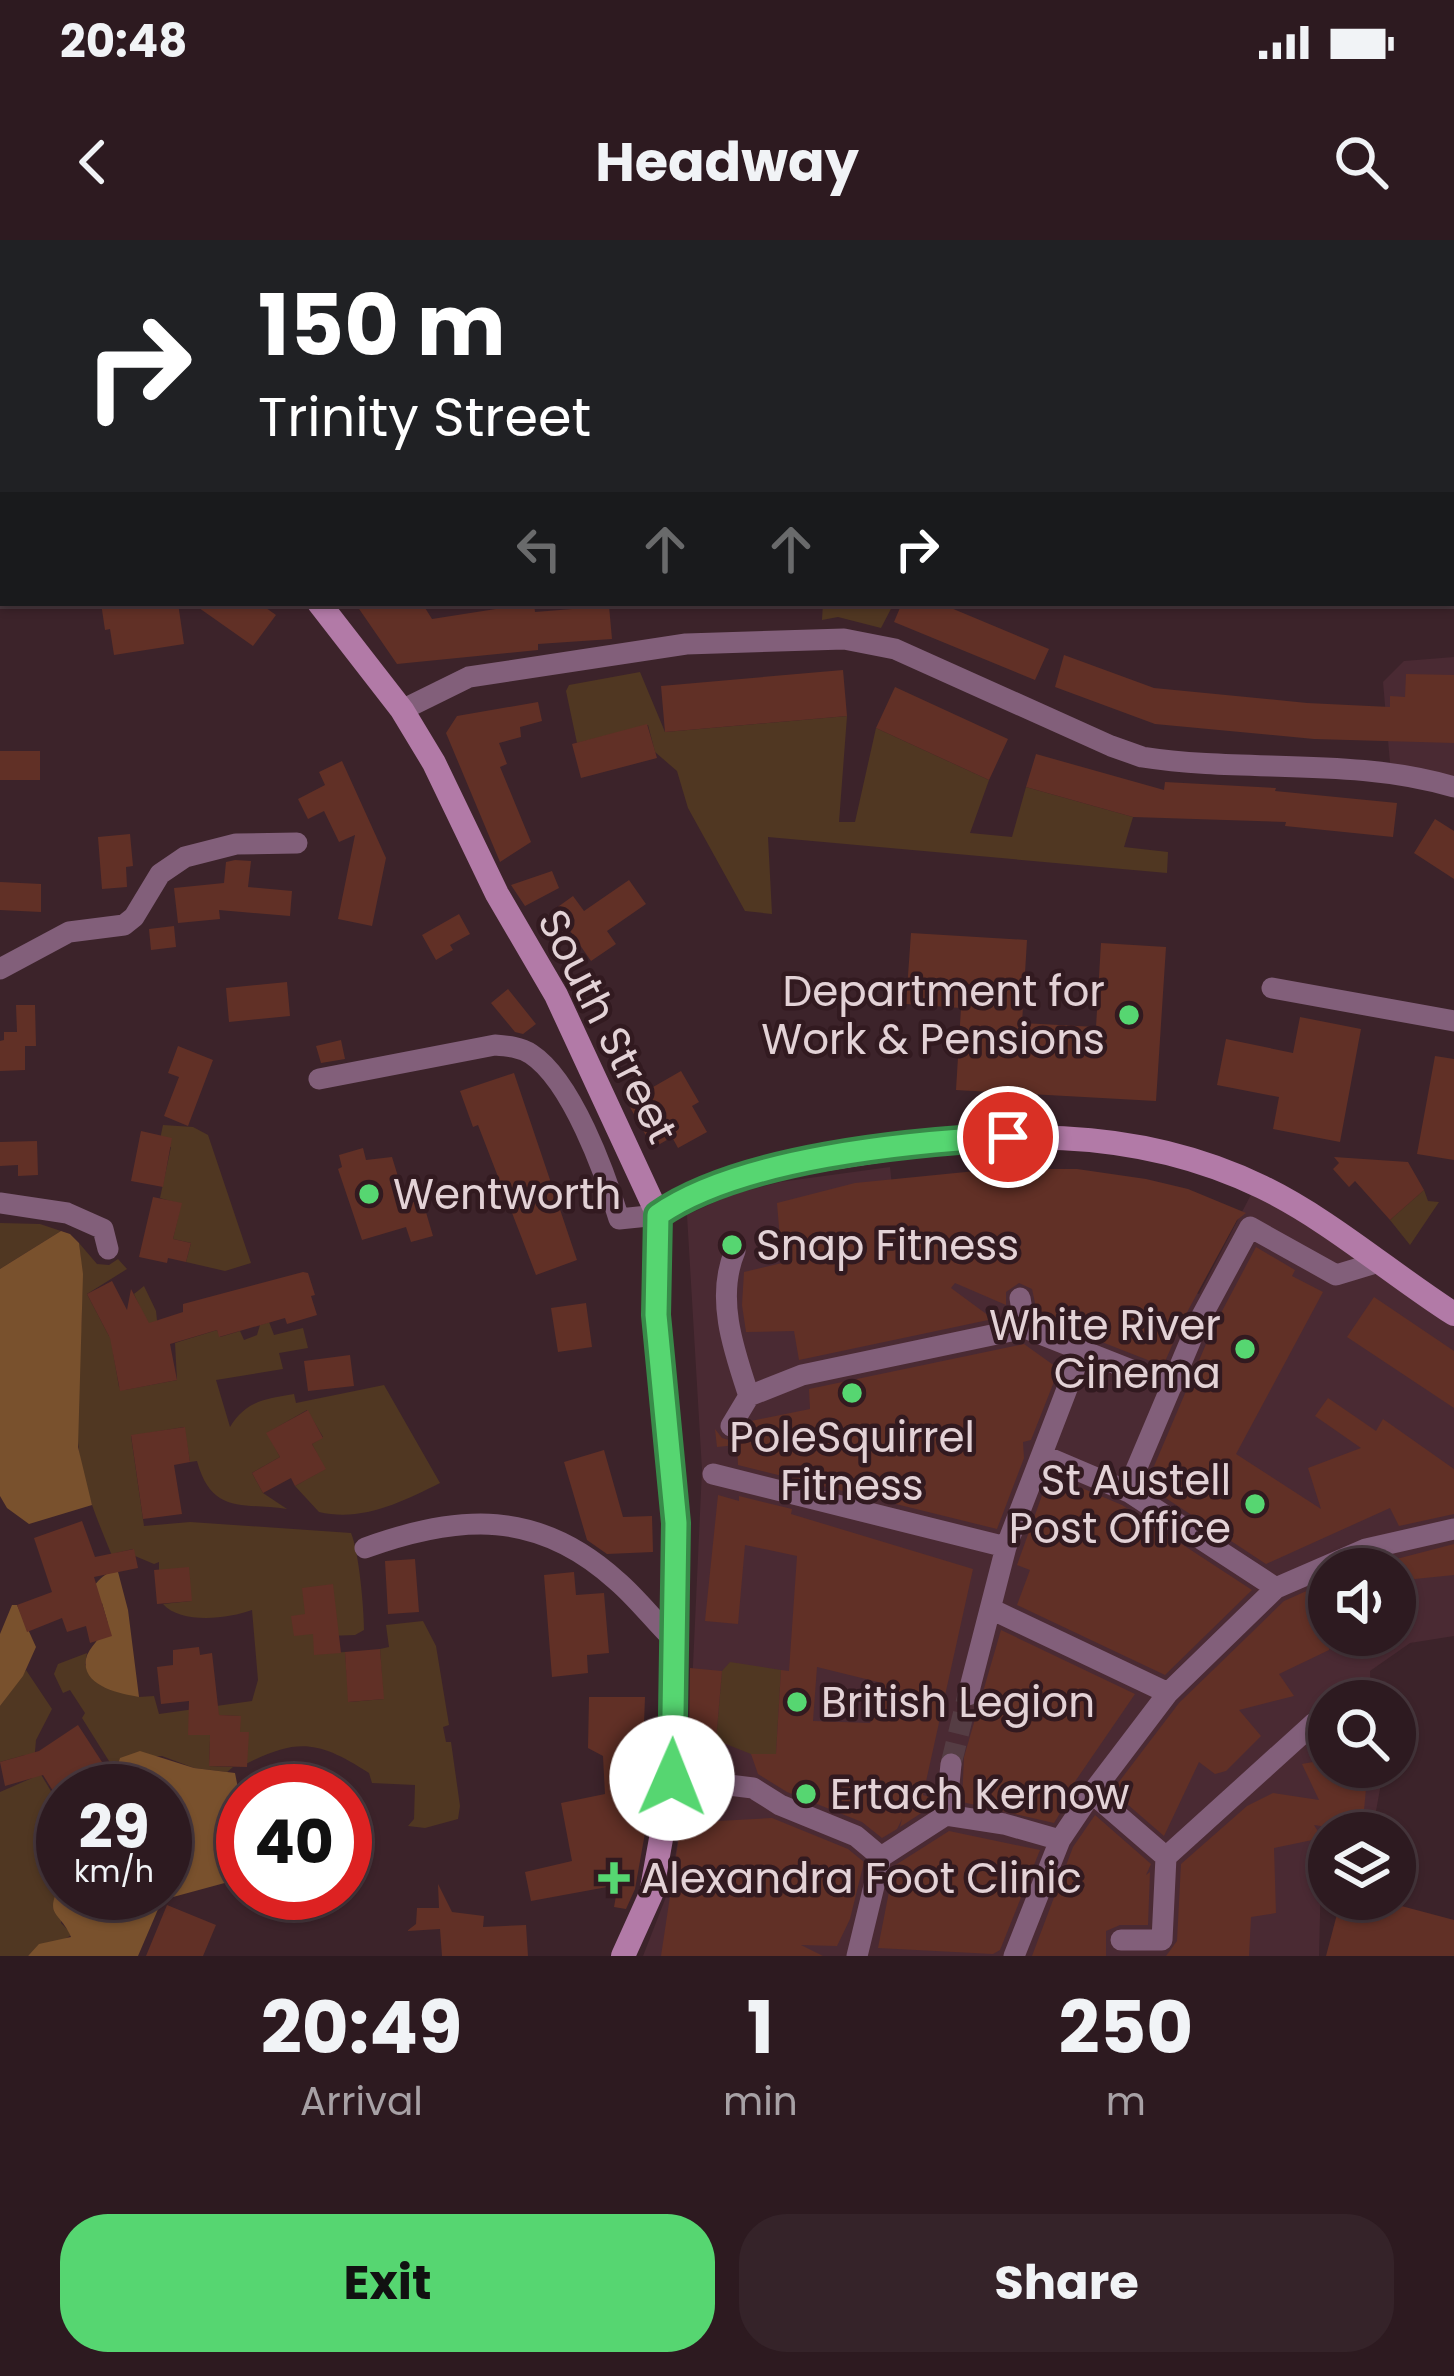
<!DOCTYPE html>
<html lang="en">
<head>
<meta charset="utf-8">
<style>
	:root { --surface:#2d1a20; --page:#352329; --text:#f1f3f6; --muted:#a7a1a5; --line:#48383e; --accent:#56d671 }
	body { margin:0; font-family:Poppins,sans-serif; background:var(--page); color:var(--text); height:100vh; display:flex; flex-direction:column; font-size:45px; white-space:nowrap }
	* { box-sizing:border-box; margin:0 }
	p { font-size:39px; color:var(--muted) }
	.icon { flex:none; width:66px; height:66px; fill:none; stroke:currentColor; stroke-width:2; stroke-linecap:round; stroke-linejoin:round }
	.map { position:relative; height:1716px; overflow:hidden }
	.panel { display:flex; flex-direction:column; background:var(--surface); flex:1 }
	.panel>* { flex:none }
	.guide { position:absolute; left:0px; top:0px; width:1455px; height:366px; box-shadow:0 3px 9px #0004,0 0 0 3px var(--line); background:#202124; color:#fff; overflow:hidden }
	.buttons { position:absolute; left:1308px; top:1308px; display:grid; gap:24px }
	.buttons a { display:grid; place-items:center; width:108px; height:108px; border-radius:50%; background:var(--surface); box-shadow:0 3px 9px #0004,0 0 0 3px var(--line); font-size:60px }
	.speed { position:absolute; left:36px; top:1524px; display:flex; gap:24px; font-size:60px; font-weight:700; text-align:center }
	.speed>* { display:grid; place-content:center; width:156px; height:156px; border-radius:50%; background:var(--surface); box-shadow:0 3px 9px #0004,0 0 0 3px var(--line); line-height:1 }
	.speed small { font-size:30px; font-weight:400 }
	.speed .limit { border:18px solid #d22; background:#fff; color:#111 }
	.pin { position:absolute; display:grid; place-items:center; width:102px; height:102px; color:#fff; margin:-51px; border:6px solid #fff; border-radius:50%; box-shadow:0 3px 12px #0007 }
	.me { position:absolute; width:132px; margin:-66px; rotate:1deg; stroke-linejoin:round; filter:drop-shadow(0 0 9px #0008) }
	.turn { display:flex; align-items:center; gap:42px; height:252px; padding:0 60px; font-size:54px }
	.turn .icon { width:156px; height:156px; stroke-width:2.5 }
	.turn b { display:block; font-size:84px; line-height:102px }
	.lanes { display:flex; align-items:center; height:114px; padding:0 60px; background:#0003; justify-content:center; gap:60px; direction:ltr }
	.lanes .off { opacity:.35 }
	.eta { display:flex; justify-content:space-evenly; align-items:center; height:204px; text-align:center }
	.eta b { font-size:72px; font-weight:700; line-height:84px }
	.primary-button { display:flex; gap:24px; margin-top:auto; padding:24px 60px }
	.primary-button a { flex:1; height:138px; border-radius:48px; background:var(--accent); color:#111; font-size:48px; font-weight:700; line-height:138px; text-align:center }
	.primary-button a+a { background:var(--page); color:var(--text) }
	.status { display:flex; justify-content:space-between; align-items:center; height:84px; padding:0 60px; background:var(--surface); direction:ltr }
	.status svg { height:33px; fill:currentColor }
	header { display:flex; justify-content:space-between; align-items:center; height:156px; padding:0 60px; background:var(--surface); font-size:54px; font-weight:700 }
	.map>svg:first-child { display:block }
	.built { fill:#4a2a33; fill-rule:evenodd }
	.green { fill:#503722 }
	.forest { fill:#79512d }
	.building { fill:#613026; fill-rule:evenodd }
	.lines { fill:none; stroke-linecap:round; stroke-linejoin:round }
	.street-tunnel { stroke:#553d44; stroke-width:21; stroke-dasharray:21 10; stroke-linecap:butt }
	.street { stroke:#825f7a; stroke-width:21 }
	.secondary { stroke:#b27aa7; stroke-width:24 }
	.highway { stroke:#f9a3e8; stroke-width:36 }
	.route-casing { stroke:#388b49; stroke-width:30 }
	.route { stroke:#56d671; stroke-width:21 }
	.poi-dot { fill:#56d671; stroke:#321a20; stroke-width:4.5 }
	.labels { text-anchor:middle; stroke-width:9; stroke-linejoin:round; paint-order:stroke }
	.poi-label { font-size:42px; fill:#e3d2d6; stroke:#321a20; text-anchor:start }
	.street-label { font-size:42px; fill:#e3d2d6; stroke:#321a20 }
</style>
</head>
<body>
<div class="status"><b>20:48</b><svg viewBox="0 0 49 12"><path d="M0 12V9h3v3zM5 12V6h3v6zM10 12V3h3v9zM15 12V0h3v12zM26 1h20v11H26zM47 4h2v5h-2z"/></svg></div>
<header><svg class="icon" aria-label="back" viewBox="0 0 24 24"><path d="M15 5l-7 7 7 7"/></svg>Headway<svg class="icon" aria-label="search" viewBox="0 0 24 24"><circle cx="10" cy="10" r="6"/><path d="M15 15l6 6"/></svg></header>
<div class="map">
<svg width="1454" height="1716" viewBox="0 0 1454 1716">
	<rect width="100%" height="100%" fill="#3c232a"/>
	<!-- built -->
	<path class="built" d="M0 0H225L226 3H3V94Z
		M1454 417V540L1390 523 1383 442 1404 421Z
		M890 927 897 993 1063 1003 1199 1054 1254 949 1454 1079V1396L1410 1403 1370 1431 1371 1461H1329V1527H1384L1372 1593H1329V1634H1321L1319 1716H643L671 1644 688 1534 702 1230 687 975 730 955 780 942ZM1329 1329H1395V1395H1329Z"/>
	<!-- green -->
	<path class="green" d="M823 363H894L881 388 838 377 822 380Z
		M640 432 665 492 847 476 839 582H855L876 488 989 540 970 593 1012 597 1026 547 1133 577 1124 607 1168 612 1167 633 768 597 772 674 745 671 688 568 677 531 655 512 648 485 577 503 566 451 569 445Z
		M163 885 193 887 208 895 251 1023 225 1031 186 1022 191 1003 173 999 181 964 160 958 171 907 159 904Z
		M1424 950 1428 961 1439 962 1410 1005 1390 980Z
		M0 983 40 984 61 991 0 1029Z
		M79 1003 97 1024 109 1025 118 1019 127 1029 87 1054 109 1096 145 1078 134 1054 144 1046 156 1071 158 1090 138 1107 113 1112 119 1147 124 1150 177 1140 175 1103 217 1090 220 1097 240 1091 244 1100 257 1095 260 1085 269 1082 274 1095 303 1088 308 1108 279 1113 283 1129 216 1140 230 1187C246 1161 264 1159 294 1154L296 1163 384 1145 440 1243C402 1262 362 1282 319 1272L295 1246 325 1229 312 1204 323 1197 307 1170 267 1193 280 1217 252 1233 263 1253 287 1269C244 1262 212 1276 197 1221L190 1222 184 1187 131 1196 144 1286 190 1282 351 1293C359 1312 364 1368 364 1390L355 1395 328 1396 314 1414 345 1412 349 1462 383 1459 380 1409 389 1407 386 1385 423 1381 436 1406 449 1485 443 1487 446 1502H451L460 1566 458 1579 425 1588 408 1586 414 1579 415 1545 372 1543 369 1533C316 1499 296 1498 240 1527V1508L248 1492H240V1476L211 1475 209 1526 233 1527 227 1532 194 1528 162 1516 121 1518 114 1529 82 1478 85 1473 70 1450 63 1453 54 1434 58 1424 87 1413 85 1425 139 1457 154 1456 159 1474 252 1461 258 1440 252 1370C228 1379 180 1384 163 1364L191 1361 159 1330V1322L154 1324 135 1316 133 1309 116 1313 117 1328C101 1288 81 1246 78 1202 74 1136 88 1069 79 1003Z
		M730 1422 781 1430 776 1514H751L716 1500 722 1431Z
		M26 1430 52 1469 36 1500 34 1523 63 1571 61 1683 72 1694C58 1707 44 1700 28 1716H0V1552L32 1538 25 1515 0 1522V1466Z"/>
	<!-- forest -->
	<path class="forest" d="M61 991 70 994 79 1003 83 1034 78 1207 92 1265 29 1284 7 1268 0 1256V1029Z
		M117 1328 128 1370 139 1457C120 1454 81 1446 86 1419 88 1408 103 1396 108 1384L102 1363 88 1367C90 1346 99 1337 117 1328Z
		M12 1365H17L36 1407 23 1436 0 1466V1394Z
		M140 1511 194 1528 235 1533 243 1574V1638L162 1660 138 1716H28L39 1704 71 1697C59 1669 42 1678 63 1639V1653H165V1551H109L120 1518Z"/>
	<!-- building -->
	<path class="building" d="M101 363H178L184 404 114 415 110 389 105 390Z
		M192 363H259L276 375 253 406Z
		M355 363H422L432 379 534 363 535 372 609 366 612 399 538 404V410L397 424Z
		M902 363H939L1049 409 1035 440 894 382Z
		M1064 415 1154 448 1307 463 1390 467V456L1405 457 1406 434 1454 435V503L1314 499 1155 484 1055 447Z
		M843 430 847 476 665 492 661 446Z
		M895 447 1008 499 989 540 876 488Z
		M538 462 542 481 520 487 521 497 499 503 507 524 500 527 531 602 500 622 446 493 457 476Z
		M647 484 657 518 581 538 572 504Z
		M0 511H40V540H0Z
		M1036 514 1164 550 1165 542 1276 548 1275 551 1397 563 1393 597 1285 586 1286 582 1133 577 1026 547Z
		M342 521 386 618 372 686 338 679 355 595 339 602 324 571 308 579 298 559 325 545 319 532Z
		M1435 579 1454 591V639L1414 613Z
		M130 594 133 626 126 627 127 647 102 649 98 597Z
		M235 620 251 621 248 647 292 651 290 676 219 670 220 679 178 683 174 648 224 643 226 622Z
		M552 631 559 648 525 666 511 645Z
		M629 640 646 664 607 691 616 704 591 721 555 669 573 656 584 671Z
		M0 642 41 644V672L0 670Z
		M459 674 470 694 450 705 453 710 436 720 422 695Z
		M174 686 176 707 151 710 149 689Z
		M911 693 1027 700 1022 783 1096 787 1101 703 1166 707 1156 861 956 850 961 768 906 764Z
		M287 742 290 776 229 782 226 748Z
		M508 749 536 784 523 794 515 792 491 763Z
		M16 765H35L36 806H25V830L0 831V801L4 800V792H17Z
		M1300 777 1361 789 1340 902 1273 889 1279 857 1217 845 1226 799 1293 813Z
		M341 800 345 819 321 823 316 806Z
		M178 806 213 820 188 886 164 876 179 837 168 833Z
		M1435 816 1454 819V920L1417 914Z
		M681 831 699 862 692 866 707 892 678 908 672 897 653 908 627 862Z
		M514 833 577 1020 536 1035 478 885 473 887 460 851Z
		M141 891 172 898 163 947 131 941Z
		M37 901 38 935 18 936V925L0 926V902Z
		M363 908 366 920 392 917 404 956 420 952 433 996 411 1002 406 987 362 1000 338 929 342 927 339 915Z
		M1334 917 1408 922 1424 950 1390 980 1355 941 1349 947 1333 929 1339 923Z
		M996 929H1077L1146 939 1188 949 1246 973 1237 980 1185 1076 1163 1126 1038 1077 1032 1049 1019 1043 1006 1052V1065L955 1043 951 1048 993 1079 799 1120 794 1091 746 1092 742 1065 744 1032 782 1023 777 963 855 943Z
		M153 957 182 963 173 999 191 1003 186 1022 168 1018 167 1023 139 1017Z
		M1256 1007 1295 1030 1292 1036 1323 1052 1236 1214 1321 1269 1308 1228 1361 1208 1315 1176 1328 1158 1376 1191 1383 1179 1454 1229V1274L1399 1286 1390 1268 1266 1324 1146 1245 1212 1090Z
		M303 1032 308 1033 315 1055 311 1056 317 1075 287 1084 285 1078 219 1097 217 1090 170 1104 177 1140 120 1151 110 1098 87 1054 112 1041 127 1070 131 1049 149 1083 183 1072V1064Z
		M1374 1057 1454 1111V1168L1347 1097Z
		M586 1063 592 1107 558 1112 551 1068Z
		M1024 1104 1059 1129 1031 1200 1023 1202 1024 1218 997 1289 738 1225 737 1205 717 1207 715 1189 722 1198 732 1201 743 1195 751 1181 810 1169 809 1149Z
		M350 1115 354 1146 308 1151 304 1121Z
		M308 1170 323 1198 312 1204 326 1229 295 1246 291 1238 263 1253 252 1233 280 1217 266 1193Z
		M185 1187 190 1222 174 1225 182 1274 143 1279 131 1195Z
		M604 1210 623 1277 652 1276 653 1312 607 1314 587 1300 564 1222Z
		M1065 1241 1122 1265 1252 1350 1165 1435 1017 1365 1030 1330 1017 1325 1045 1247 1060 1254Z
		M718 1255 739 1261V1256L792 1269 791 1274 973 1329 923 1555 933 1558 932 1566 900 1587 902 1579 897 1589 882 1598 862 1582 787 1552 758 1534 751 1514H776L781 1430 789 1431 797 1316 745 1305 738 1384 705 1381ZM817 1427 882 1443 870 1483 813 1481Z
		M82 1281 95 1317 134 1309 138 1328 94 1337 112 1396 90 1403 86 1386 67 1392 62 1378 27 1392 17 1365 52 1352 34 1298Z
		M1454 1304V1335L1395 1341V1329H1358Z
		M415 1319 419 1372 388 1374 385 1321Z
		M189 1327 192 1361 157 1364 154 1330Z
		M574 1332 576 1355 604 1353 609 1413 587 1415 588 1433 552 1437 544 1335Z
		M1329 1341V1410L1279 1434 1294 1456 1239 1470 1261 1496 1226 1531 1215 1534 1199 1522 1164 1596 1112 1551 1179 1463 1284 1361Z
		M333 1344 341 1413 314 1415 313 1394 294 1396 291 1376 305 1374 302 1348Z
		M1001 1390 1135 1454 1061 1562 1065 1565 1054 1583 962 1562 964 1517Z
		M199 1407 200 1415 212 1413 219 1475 241 1476 240 1492H249L247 1527 209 1526 210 1495H188L189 1461 161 1464 157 1427 173 1425V1410Z
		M380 1409 384 1459 348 1462 345 1412Z
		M690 1428 722 1431 716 1500 689 1498Z
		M589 1457H645L642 1538 636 1539 645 1593 635 1649 626 1669 614 1667 618 1645 531 1661 525 1632 572 1621 561 1563 605 1554 603 1516 588 1508Z
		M78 1485 113 1539 95 1551H53L43 1535 5 1546 0 1522 39 1511Z
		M1329 1519V1527H1368L1362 1592 1314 1585 1322 1598 1274 1608 1276 1673 1251 1677 1249 1716H1166L1177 1701 1181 1624 1247 1566 1273 1553 1319 1560 1302 1524Z
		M1095 1575 1151 1624 1146 1635 1150 1632 1148 1685H1120L1106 1691V1716H1032L1073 1607Z
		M772 1578 848 1609 864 1622 850 1679 837 1706 801 1705 823 1716H661L681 1583Z
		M949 1591 1040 1610 1000 1710 993 1714 878 1708 894 1626Z
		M438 1644 452 1672 484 1676 483 1687 460 1688 526 1685 528 1716H442L440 1689 407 1691 416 1684 417 1668H439Z
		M1341 1659H1375L1454 1680V1716H1326Z
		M167 1665 216 1685 203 1716H146Z"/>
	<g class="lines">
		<!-- street-tunnel -->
		<path class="street-tunnel" d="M951 1524 968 1455"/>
		<!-- street -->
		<path class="street" d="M1205 0 1211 3
			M248 3V0
			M1452 97H1454
			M402 470 469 437 686 404 844 399 895 409 1111 506 1142 517C1244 533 1355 517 1454 547
			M0 729 69 692 124 685 134 677 160 634 185 617 236 604 297 603
			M1272 748 1454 781
			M319 839 495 805C508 806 520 807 531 814 572 841 605 933 619 979L658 975
			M0 963 67 973 103 989 108 1009
			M735 1011C715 1058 734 1111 749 1156
			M1020 1058 1025 1088
			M731 1186 749 1156 802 1135 1025 1088 1172 1146
			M1042 1215 1129 1252 1276 1348
			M713 1234 1006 1307
			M1127 1251 1198 1083 1250 987 1336 1035 1379 1022
			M365 1308C459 1274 538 1269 617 1341 638 1359 655 1382 675 1401
			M991 1369 1168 1453
			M968 1455 1006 1307 1082 1110
			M672 1538 753 1548 780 1565 856 1596 881 1617
			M1092 1553 1166 1617
			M946 1575 951 1524
			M881 1617 946 1575 1004 1584 1060 1600
			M1166 1617 1314 1483 1329 1480
			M1121 1700H1162L1166 1617
			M857 1716 881 1617
			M1014 1716 1060 1600 1089 1557 1168 1453 1276 1348 1366 1309 1454 1289"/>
		<!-- secondary -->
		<path class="secondary" d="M0 106 3 108
			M319 363 402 470 434 523 497 654 556 755 658 975 656 1075 676 1283 672 1538 651 1654 623 1716
			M658 975C717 934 788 925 858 914 997 891 1132 884 1262 947 1330 980 1390 1033 1454 1074"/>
		<!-- highway -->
		<path class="highway" d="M583 3 587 0
			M0 334 3 333"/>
	</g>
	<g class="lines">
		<!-- route casing -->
		<g class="route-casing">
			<path id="route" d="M672 1538 676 1283 656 1075 658 975C740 918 908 902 1008 897"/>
		</g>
		<!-- route -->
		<use href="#route" class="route"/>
	</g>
	<!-- markers -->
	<g class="poi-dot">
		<circle cx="1129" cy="775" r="12"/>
		<circle cx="369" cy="954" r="12"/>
		<circle cx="732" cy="1005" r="12"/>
		<circle cx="1245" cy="1109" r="12"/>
		<circle cx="852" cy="1153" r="12"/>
		<circle cx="1255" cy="1264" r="12"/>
		<circle cx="797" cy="1462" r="12"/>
		<circle cx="806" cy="1554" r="12"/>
		<path d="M608 1620h12v12h12v12h-12v12h-12v-12h-12v-12h12z"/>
	</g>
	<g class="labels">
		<!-- poi labels -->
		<g class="poi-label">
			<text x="1105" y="766" text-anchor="end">Department for<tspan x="1105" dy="48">Work &amp; Pensions</tspan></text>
			<text x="393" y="969">Wentworth</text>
			<text x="756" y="1020">Snap Fitness</text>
			<text x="1221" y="1100" text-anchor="end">White River<tspan x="1221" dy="48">Cinema</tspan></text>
			<text x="852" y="1212" text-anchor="middle">PoleSquirrel<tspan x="852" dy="48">Fitness</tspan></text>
			<text x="1231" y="1255" text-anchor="end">St Austell<tspan x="1231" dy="48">Post Office</tspan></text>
			<text x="821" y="1477">British Legion</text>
			<text x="830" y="1569">Ertach Kernow</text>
			<text x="641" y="1653">Alexandra Foot Clinic</text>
		</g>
		<!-- street labels -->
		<g class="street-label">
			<text transform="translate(608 786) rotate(63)" y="15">South Street</text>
		</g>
	</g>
</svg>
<div class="buttons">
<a><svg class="icon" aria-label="sound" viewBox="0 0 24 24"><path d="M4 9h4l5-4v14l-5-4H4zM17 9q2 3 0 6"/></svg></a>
<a><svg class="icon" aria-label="search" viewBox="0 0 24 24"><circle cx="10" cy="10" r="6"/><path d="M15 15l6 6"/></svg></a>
<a><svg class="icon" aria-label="layers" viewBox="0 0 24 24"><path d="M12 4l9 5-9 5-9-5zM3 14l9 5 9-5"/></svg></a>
</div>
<div class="speed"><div>29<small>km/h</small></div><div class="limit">40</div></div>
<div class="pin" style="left:1008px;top:897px;background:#d93025"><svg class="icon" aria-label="arrive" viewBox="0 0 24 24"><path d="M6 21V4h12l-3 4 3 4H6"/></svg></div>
<svg class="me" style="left:672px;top:1538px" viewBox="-20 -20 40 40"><circle r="19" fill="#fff"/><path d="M0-13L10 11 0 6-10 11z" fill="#56d671"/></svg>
<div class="guide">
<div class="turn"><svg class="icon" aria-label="right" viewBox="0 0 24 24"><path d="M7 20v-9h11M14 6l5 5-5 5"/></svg><div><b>150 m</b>Trinity Street</div></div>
<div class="lanes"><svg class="icon off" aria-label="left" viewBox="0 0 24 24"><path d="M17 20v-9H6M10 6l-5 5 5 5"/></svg><svg class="icon off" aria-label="ahead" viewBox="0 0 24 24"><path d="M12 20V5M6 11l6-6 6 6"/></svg><svg class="icon off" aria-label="ahead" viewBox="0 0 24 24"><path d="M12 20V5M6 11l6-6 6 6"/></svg><svg class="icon" aria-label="right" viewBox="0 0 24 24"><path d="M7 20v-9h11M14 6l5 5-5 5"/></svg></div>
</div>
</div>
<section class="panel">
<div class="eta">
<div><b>20:49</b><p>Arrival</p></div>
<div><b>1</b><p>min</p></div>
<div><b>250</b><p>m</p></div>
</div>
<div class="primary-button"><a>Exit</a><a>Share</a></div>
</section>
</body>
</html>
